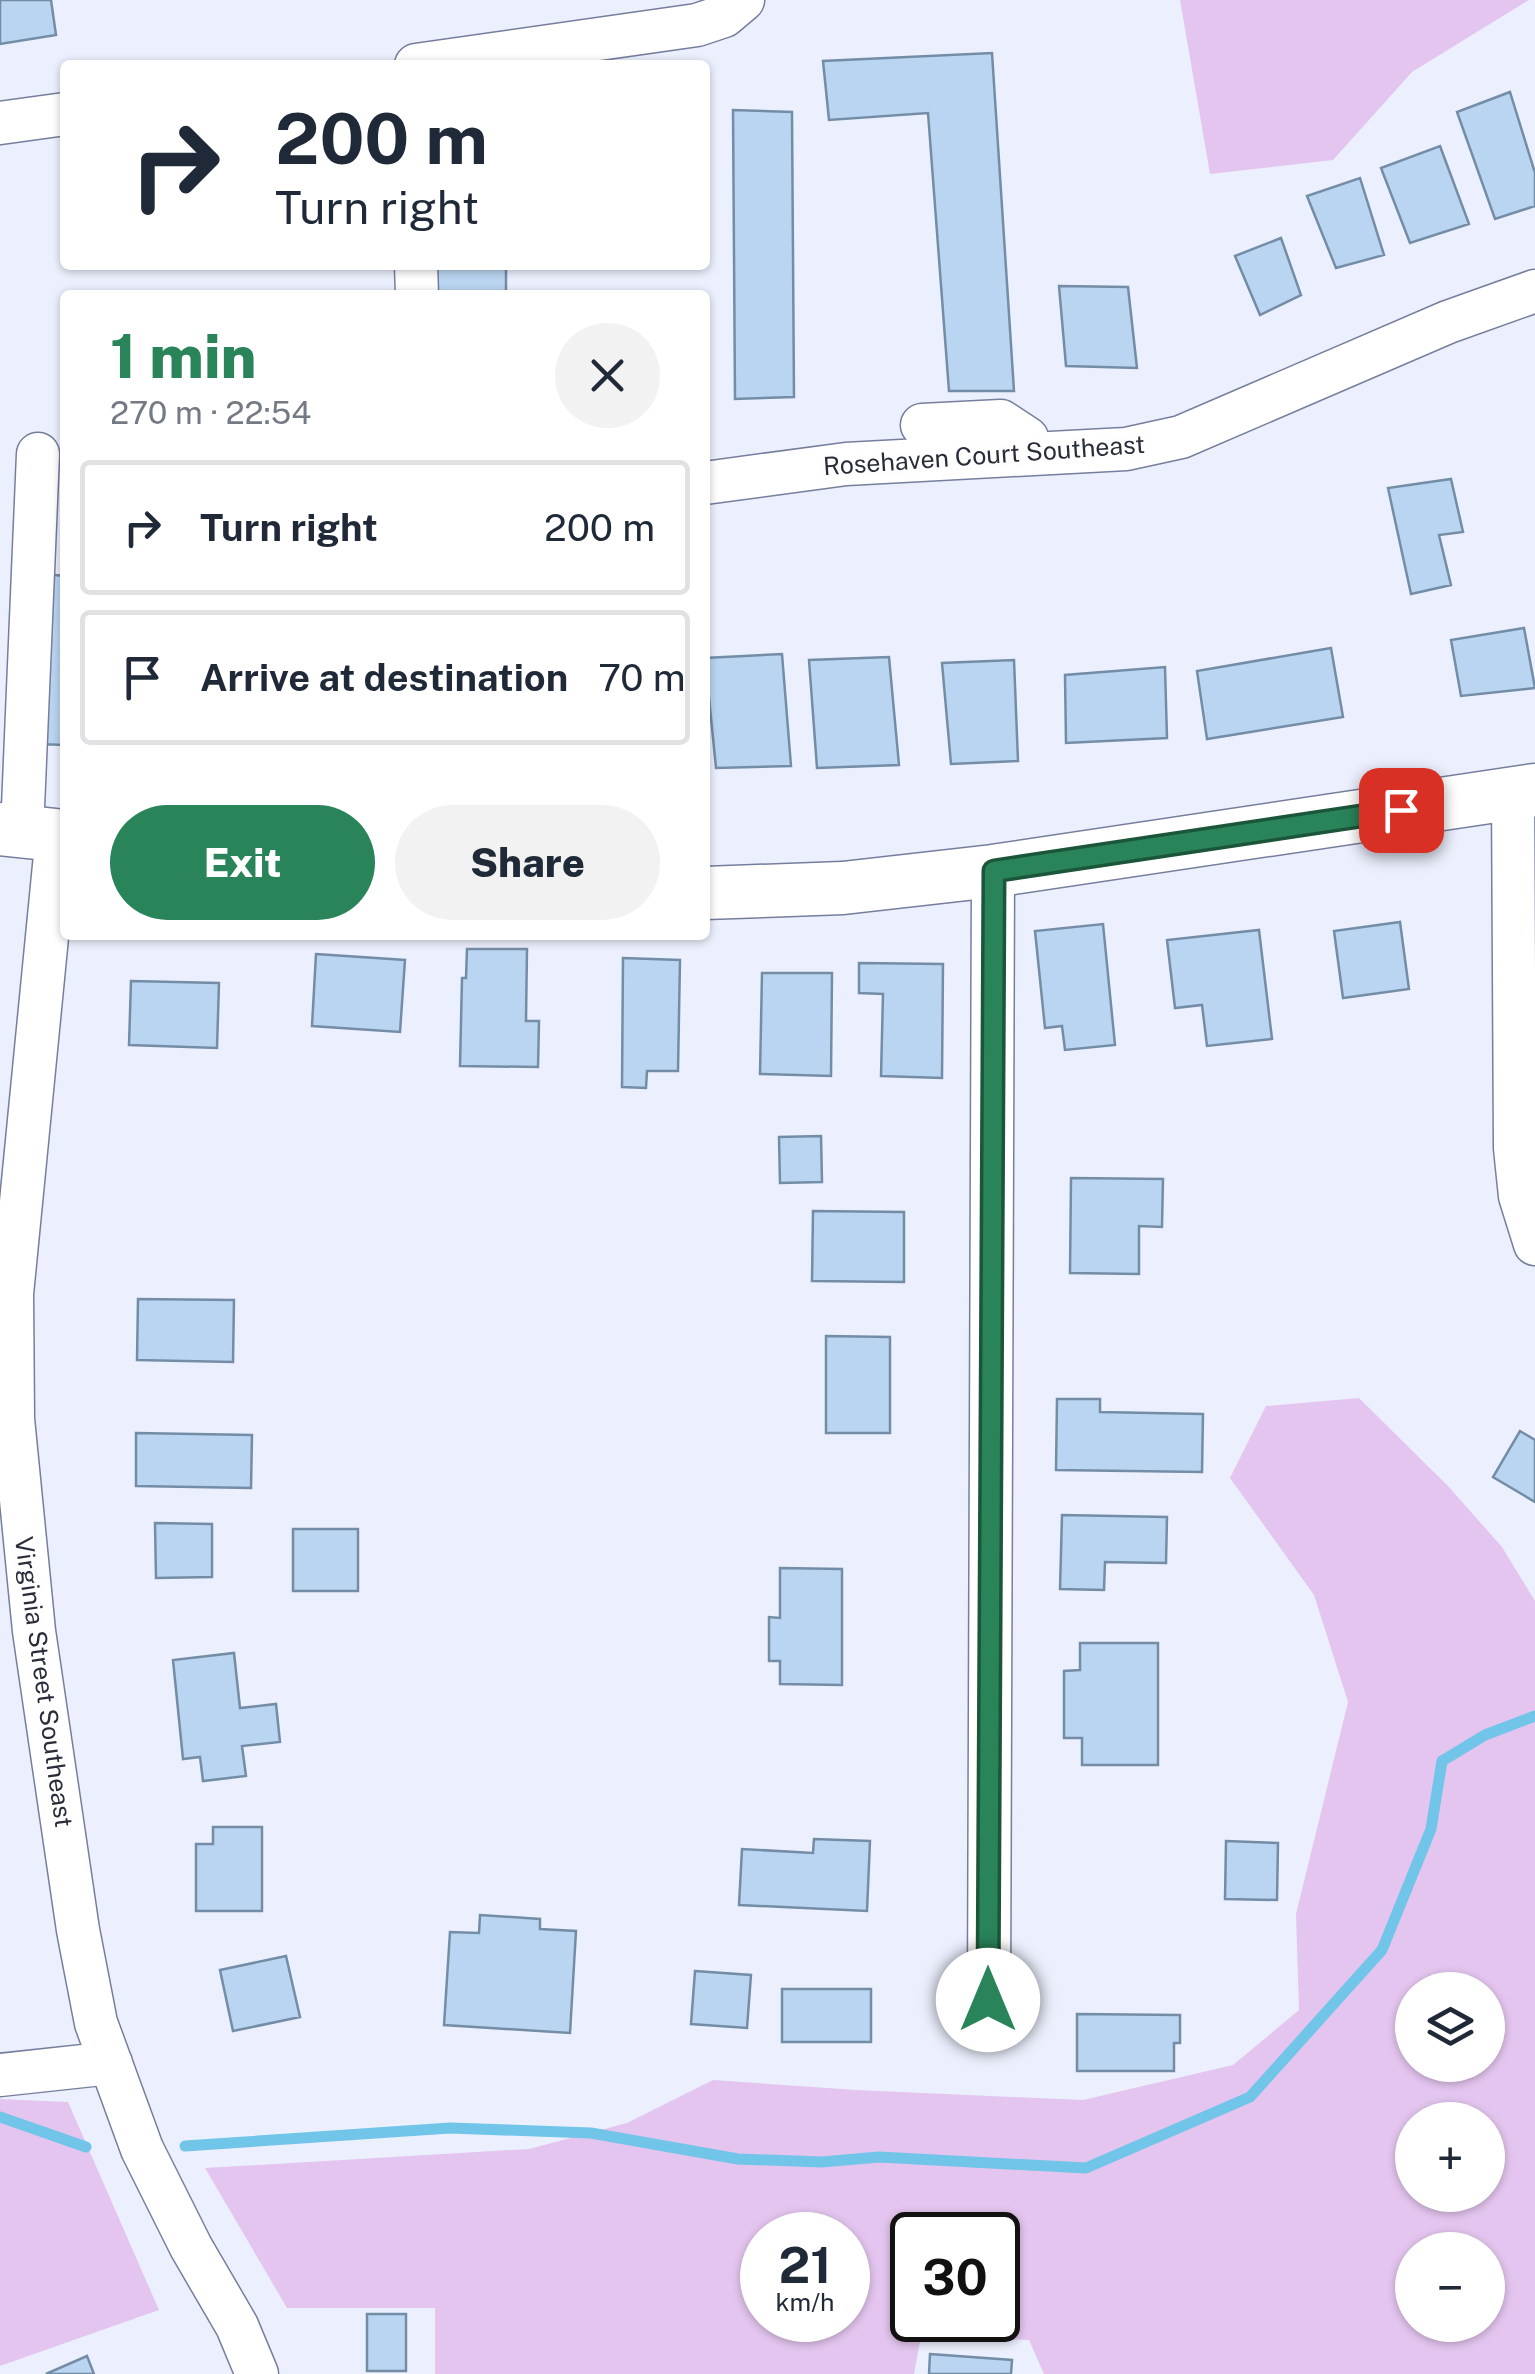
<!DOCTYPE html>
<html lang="en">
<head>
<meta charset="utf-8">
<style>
	:root { --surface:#fff; --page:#f2f2f3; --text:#1f2937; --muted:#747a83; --line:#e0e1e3; --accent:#29845a }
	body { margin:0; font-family:"Public Sans",sans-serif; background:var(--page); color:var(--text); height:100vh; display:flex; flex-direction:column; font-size:38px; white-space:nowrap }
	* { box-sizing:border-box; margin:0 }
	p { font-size:32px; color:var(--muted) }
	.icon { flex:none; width:55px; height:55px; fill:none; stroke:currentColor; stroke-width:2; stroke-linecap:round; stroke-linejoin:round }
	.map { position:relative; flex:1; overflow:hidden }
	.sheet { position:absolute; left:60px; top:290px; width:650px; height:650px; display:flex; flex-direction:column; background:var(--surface); border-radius:10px; box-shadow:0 2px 8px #0004 }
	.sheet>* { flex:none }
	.top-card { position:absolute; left:60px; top:60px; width:650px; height:210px; border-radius:10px; box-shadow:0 2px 8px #0004; background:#fff; color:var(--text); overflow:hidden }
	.controls { position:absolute; left:1395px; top:1972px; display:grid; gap:20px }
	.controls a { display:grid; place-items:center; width:110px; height:110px; border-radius:50%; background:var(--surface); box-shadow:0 2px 8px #0004; font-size:50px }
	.speed { position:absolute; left:740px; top:2212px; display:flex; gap:20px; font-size:50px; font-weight:700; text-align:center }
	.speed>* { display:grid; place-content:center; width:130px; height:130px; border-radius:50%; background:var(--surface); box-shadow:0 2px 8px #0004; line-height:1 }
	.speed small { font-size:25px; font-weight:400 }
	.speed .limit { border:5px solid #111; border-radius:15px; background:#fff; color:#111 }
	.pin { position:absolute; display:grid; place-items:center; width:85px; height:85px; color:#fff; margin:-42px; border-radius:20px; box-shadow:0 5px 15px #0006 }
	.me { position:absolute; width:110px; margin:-55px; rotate:0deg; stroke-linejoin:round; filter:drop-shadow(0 0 8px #0008) }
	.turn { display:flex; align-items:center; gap:35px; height:210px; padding:0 50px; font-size:45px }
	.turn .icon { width:130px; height:130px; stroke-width:2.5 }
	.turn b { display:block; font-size:70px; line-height:85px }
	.round { display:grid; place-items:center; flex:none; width:105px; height:105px; border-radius:52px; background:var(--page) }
	.summary { display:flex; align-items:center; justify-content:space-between; height:170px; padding:0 50px }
	h1 { font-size:60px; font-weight:800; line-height:75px; color:var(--accent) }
	.cta { display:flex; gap:20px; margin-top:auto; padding:20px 50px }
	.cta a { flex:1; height:115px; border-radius:60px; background:var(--accent); color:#fff; font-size:40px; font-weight:800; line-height:115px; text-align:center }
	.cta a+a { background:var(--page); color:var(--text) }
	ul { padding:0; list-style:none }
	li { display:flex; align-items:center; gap:30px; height:135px; margin:0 20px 15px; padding:0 30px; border:5px solid var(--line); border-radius:10px }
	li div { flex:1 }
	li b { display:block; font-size:38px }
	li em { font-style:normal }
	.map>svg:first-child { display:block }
	.green { fill:#e4c5ef; fill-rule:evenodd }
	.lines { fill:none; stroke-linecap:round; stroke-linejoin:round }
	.stream { stroke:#71c5e8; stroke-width:11 }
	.building { fill:#bad5f1; stroke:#748da7; stroke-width:2.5 }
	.minor-casing { stroke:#767e9d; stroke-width:45 }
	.major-casing { stroke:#767e9d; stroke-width:55 }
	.minor { stroke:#fff; stroke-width:42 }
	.major { stroke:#fff; stroke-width:52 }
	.route-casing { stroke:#1b563a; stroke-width:25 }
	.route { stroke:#29845a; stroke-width:18 }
	.labels { text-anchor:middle; stroke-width:10; stroke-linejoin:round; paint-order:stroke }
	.street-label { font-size:25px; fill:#292d3a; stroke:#fefefe }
</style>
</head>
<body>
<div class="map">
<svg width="1535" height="2374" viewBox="0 0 1535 2374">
	<rect width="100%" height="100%" fill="#ecf0fe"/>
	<!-- green -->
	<path class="green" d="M1180 0H1529L1412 72 1333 160 1210 174Z
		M1359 1398 1448 1486 1502 1547 1535 1601V2374H1044L1029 2340 921 2336 914 2374H435V2308H287L205 2168 529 2149 627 2123 713 2080 856 2090 1083 2100 1233 2065 1299 2010 1296 1914 1348 1702 1314 1595 1230 1478 1266 1406ZM1412 1990H1488V2065H1412ZM1412 2120H1488V2195H1412ZM762 2235H848V2320H762ZM912 2235H998V2320H912ZM1412 2250H1488V2325H1412Z
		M0 2099 68 2102 159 2310 0 2366Z"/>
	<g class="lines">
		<!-- stream -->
		<path class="stream" d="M0 2117 86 2147
			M185 2146 450 2128 591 2133 738 2159 822 2162 879 2157 1086 2168 1250 2097 1382 1950 1431 1829 1442 1761 1485 1735 1535 1716"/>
	</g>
	<!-- building -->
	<path class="building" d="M0 0H51L56 35 0 44Z
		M992 53 1014 391H949L928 113 829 120 823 61Z
		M1510 92 1535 173V206L1495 219 1457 112Z
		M733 110 792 112 794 397 735 399Z
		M1440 146 1469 224 1410 243 1381 168Z
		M1360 178 1384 255 1336 268 1307 196Z
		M1281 238 1301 295 1260 315 1235 256Z
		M427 265H506V295H427Z
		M1059 286 1128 287 1137 368 1066 366Z
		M1451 479 1463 532 1439 535 1451 585 1411 594 1388 488Z
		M44 574 65 576V745L37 744Z
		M1524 628 1535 688 1461 696 1451 640Z
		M1331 648 1343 717 1207 739 1197 671Z
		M782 654 791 766 716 768 705 658Z
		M889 657 899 765 817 768 809 660Z
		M1014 660 1018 761 951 764 942 663Z
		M1165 667 1167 738 1066 743 1065 675Z
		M1400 922 1409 989 1343 998 1334 931Z
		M1103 924 1115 1045 1065 1050 1062 1026 1045 1028 1035 931Z
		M1259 930 1272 1039 1207 1046 1202 1005 1175 1008 1167 940Z
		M467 949H527L526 1021H539L538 1067 460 1066 462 978H466Z
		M316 954 405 960 400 1032 312 1026Z
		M623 958 680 960 678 1071H647L646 1088 622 1087Z
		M859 963 943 964 942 1078 881 1076 883 994 859 993Z
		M762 973H832L831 1076 760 1074Z
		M131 981 219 983 217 1048 129 1045Z
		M821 1136 822 1182 780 1183 779 1137Z
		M1071 1178 1163 1179 1162 1227 1139 1226V1274L1070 1273Z
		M813 1211 904 1212V1282L812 1281Z
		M138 1299 234 1300 233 1362 137 1360Z
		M826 1336 890 1337V1433H826Z
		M1057 1399H1100V1412L1203 1414 1202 1472 1056 1470Z
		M1520 1431 1535 1440V1502L1493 1477Z
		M136 1433 252 1435 251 1488 136 1486Z
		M1062 1515 1167 1517 1166 1563 1105 1562 1104 1590 1060 1589Z
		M155 1523 212 1524V1577L156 1578Z
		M293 1529H358V1591H293Z
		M780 1568 842 1569V1685L780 1684V1661H769V1617L780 1618Z
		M1080 1643H1158V1765H1082V1738H1064V1671L1080 1670Z
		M234 1653 240 1708 276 1704 280 1742 242 1746 246 1776 203 1781 200 1757 183 1759 173 1660Z
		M213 1827H262V1911H196V1844H213Z
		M814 1839 870 1841 867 1911 739 1905 742 1849 813 1853Z
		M1226 1841 1278 1843 1277 1900 1225 1899Z
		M480 1915 540 1919V1929L576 1931 570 2033 444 2025 450 1932 479 1933Z
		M286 1956 300 2017 233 2031 220 1970Z
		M695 1971 751 1975 747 2028 691 2024Z
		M782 1989H871V2042H782Z
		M1077 2014 1180 2015V2043H1174V2071H1077Z
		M367 2314H406V2371H367Z
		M930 2354 1012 2360 1011 2374H929Z
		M87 2356 94 2374H46Z"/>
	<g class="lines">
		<!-- minor casing -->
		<g class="minor-casing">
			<path id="minor" d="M416 65 697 25 724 16 743 0
				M0 123 65 114
				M416 265 417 295
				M922 425 1001 421 1027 438 1029 454
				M705 483 846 464 1126 449 1181 437 1448 322 1535 291
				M1513 793 1515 1148 1520 1196 1535 1244
				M22 831 38 454
				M57 835 12 1294 13 1419 34 1631 78 1930 96 2023 142 2149 191 2247 237 2326 257 2374
				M989 2000 993 871
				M0 2075 111 2063"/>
		</g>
		<!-- major casing -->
		<g class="major-casing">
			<path id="major" d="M0 829 65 836
				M705 893 843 888 993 871 1535 790"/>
		</g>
		<!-- minor -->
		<use href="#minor" class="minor"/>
		<!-- major -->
		<use href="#major" class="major"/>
	</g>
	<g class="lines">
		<!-- route casing -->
		<g class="route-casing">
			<path id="route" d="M988 2000 994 871 1401 810"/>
		</g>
		<!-- route -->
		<use href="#route" class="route"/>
	</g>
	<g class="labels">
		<!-- street labels -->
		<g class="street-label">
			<text transform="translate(984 455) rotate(-4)" y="9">Rosehaven Court Southeast</text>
			<text transform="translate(44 1682) rotate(82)" y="9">Virginia Street Southeast</text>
		</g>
	</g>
</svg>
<div class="controls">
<a><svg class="icon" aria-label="layers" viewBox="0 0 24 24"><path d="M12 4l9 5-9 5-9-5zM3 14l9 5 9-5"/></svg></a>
<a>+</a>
<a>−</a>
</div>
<div class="speed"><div>21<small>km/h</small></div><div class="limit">30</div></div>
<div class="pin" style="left:1401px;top:810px;background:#d93025"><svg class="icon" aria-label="arrive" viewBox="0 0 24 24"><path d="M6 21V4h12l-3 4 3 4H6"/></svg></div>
<svg class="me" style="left:988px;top:2000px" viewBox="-20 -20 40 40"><circle r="19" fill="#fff"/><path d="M0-13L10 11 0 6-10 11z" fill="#29845a"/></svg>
<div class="top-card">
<div class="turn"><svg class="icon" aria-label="right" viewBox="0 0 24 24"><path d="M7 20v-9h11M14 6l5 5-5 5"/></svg><div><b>200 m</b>Turn right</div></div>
</div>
<section class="sheet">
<div class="summary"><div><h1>1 min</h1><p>270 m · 22:54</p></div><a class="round"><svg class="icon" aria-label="close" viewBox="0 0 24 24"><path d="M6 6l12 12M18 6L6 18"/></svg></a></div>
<ul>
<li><svg class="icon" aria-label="right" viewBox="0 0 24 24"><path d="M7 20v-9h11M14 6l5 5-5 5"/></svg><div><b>Turn right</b></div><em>200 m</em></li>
<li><svg class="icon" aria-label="arrive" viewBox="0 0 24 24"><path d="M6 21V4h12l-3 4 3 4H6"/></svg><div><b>Arrive at destination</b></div><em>70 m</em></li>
</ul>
<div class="cta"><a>Exit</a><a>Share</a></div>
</section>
</div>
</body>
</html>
